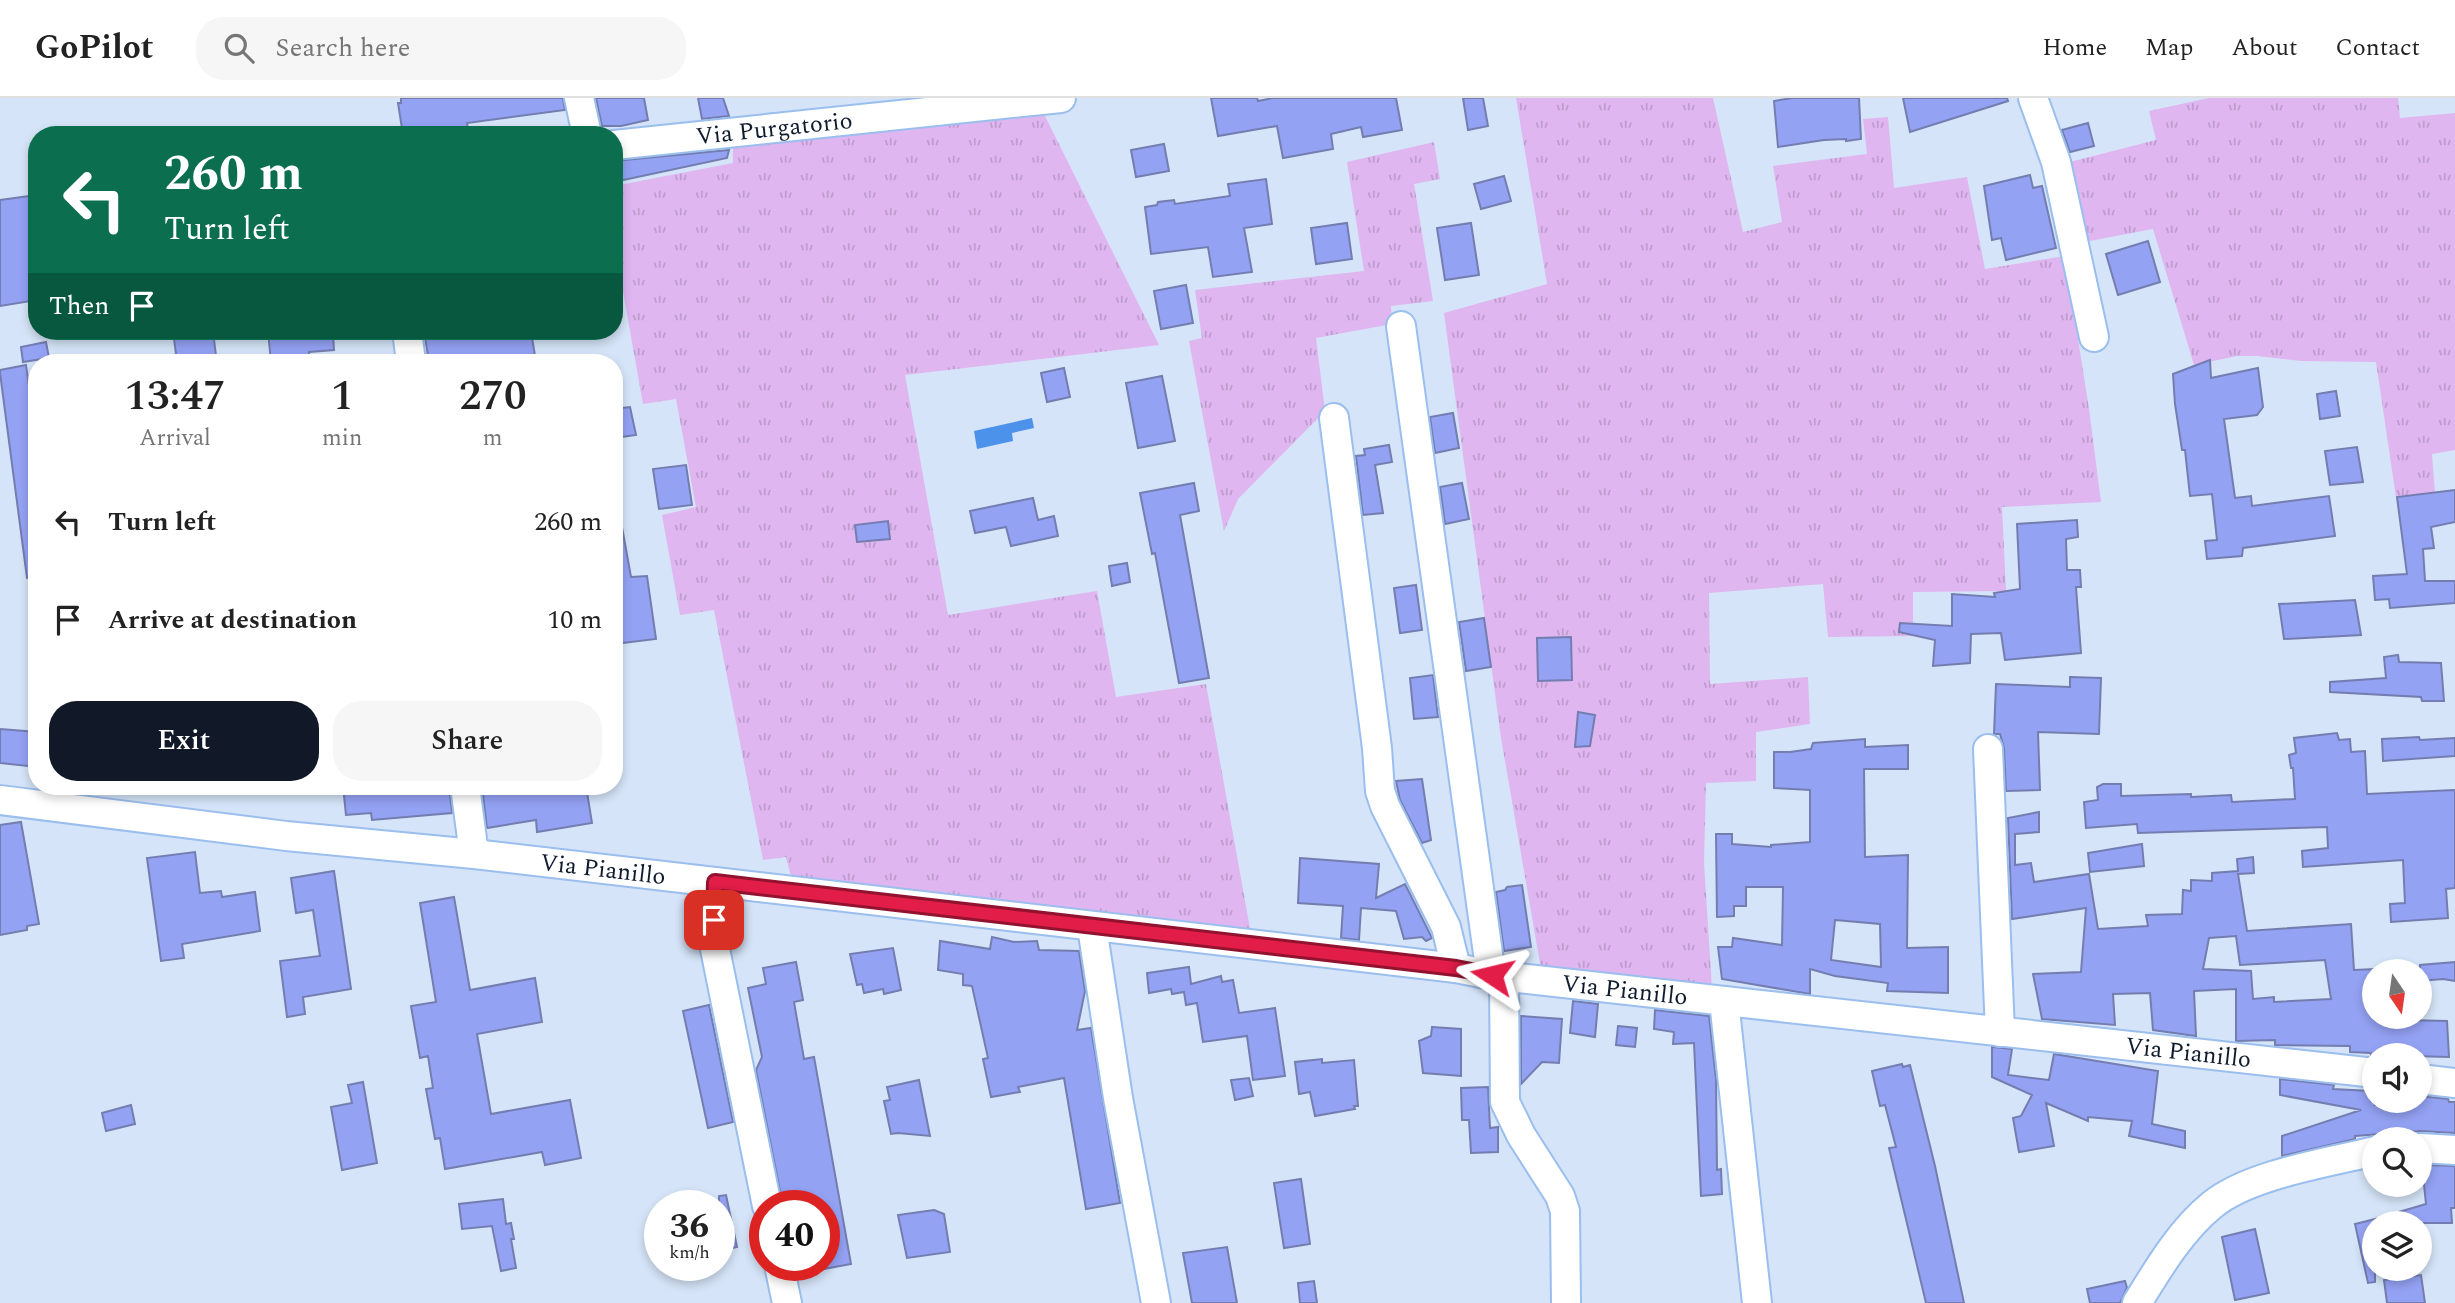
<!DOCTYPE html>
<html lang="en">
<head>
<meta charset="utf-8">
<style>
	:root { --surface:#fff; --page:#f6f6f6; --text:#222; --muted:#767676; --line:#e0e0e0; --accent:#111827 }
	body { margin:0; font-family:Spectral,serif; background:var(--page); color:var(--text); height:100vh; display:flex; flex-direction:column; font-size:26px; white-space:nowrap }
	* { box-sizing:border-box; margin:0 }
	p { font-size:23px; color:var(--muted) }
	.icon { flex:none; width:38px; height:38px; fill:none; stroke:currentColor; stroke-width:2; stroke-linecap:round; stroke-linejoin:round }
	.map { position:relative; flex:1; overflow:hidden }
	.side { position:absolute; left:28px; top:256px; width:595px; height:441px; display:flex; flex-direction:column; background:var(--surface); border-radius:28px; box-shadow:0 4px 10px #0003 }
	.side>* { flex:none }
	.banner { position:absolute; left:28px; top:28px; width:595px; height:214px; border-radius:28px; box-shadow:0 4px 10px #0003; background:#0b6e4f; color:#fff; overflow:hidden }
	.needle { width:46px; rotate:167deg }
	.tools { position:absolute; left:2362px; top:861px; display:grid; gap:14px }
	.tools a { display:grid; place-items:center; width:70px; height:70px; border-radius:50%; background:var(--surface); box-shadow:0 4px 10px #0003; font-size:35px }
	.speed { position:absolute; left:644px; top:1092px; display:flex; gap:14px; font-size:35px; font-weight:700; text-align:center }
	.speed>* { display:grid; place-content:center; width:91px; height:91px; border-radius:50%; background:var(--surface); box-shadow:0 4px 10px #0003; line-height:1 }
	.speed small { font-size:18px; font-weight:400 }
	.speed .limit { border:10px solid #d22; background:#fff; color:#111 }
	.pin { position:absolute; display:grid; place-items:center; width:60px; height:60px; color:#fff; margin:-30px; border-radius:14px; box-shadow:0 4px 10px #0006 }
	.me { position:absolute; width:77px; margin:-38px; rotate:280deg; stroke-linejoin:round; filter:drop-shadow(0 0 5px #0008) }
	.turn { display:flex; align-items:center; gap:24px; height:147px; padding:0 21px; font-size:32px }
	.turn .icon { width:91px; height:91px; stroke-width:2.5 }
	.turn b { display:block; font-size:49px; line-height:60px }
	.then { display:flex; align-items:center; height:66px; padding:0 21px; background:#0003; gap:14px; font-size:26px }
	.eta { display:flex; justify-content:space-evenly; align-items:center; height:119px; text-align:center }
	.eta b { font-size:42px; font-weight:600; line-height:49px }
	.button { display:flex; gap:14px; margin-top:auto; padding:14px 21px }
	.button a { flex:1; height:80px; border-radius:28px; background:var(--accent); color:#fff; font-size:28px; font-weight:600; line-height:80px; text-align:center }
	.button a+a { background:var(--page); color:var(--text) }
	ul { padding:0; list-style:none }
	li { display:flex; align-items:center; gap:21px; height:98px; padding:0 21px }
	li div { flex:1 }
	li b { display:block; font-size:26px }
	li em { font-style:normal }
	header { display:flex; align-items:center; gap:42px; box-sizing:border-box; height:98px; padding:0 35px; background:var(--surface); border-bottom:2px solid var(--line) }
	header strong { font-size:33px }
	nav { display:flex; gap:38px; margin-inline-start:auto; font-size:24px }
	.search { width:490px; height:63px; background:var(--page); display:flex; align-items:center; gap:18px; box-sizing:border-box; padding:0 24px; border-radius:28px; color:var(--muted); font-size:26px }
	.map>svg:first-child { display:block }
	.grass { fill:url(#grass-tufts) }
	.water { fill:#4d92ea }
	.building { fill:#94a2f4; stroke:#747db0; stroke-width:2; fill-rule:evenodd }
	.lines { fill:none; stroke-linecap:round; stroke-linejoin:round }
	.minor-casing { stroke:#9abeee; stroke-width:32 }
	.minor { stroke:#fff; stroke-width:28 }
	.route-casing { stroke:#92132f; stroke-width:18 }
	.route { stroke:#e11d48; stroke-width:12 }
	.labels { text-anchor:middle; stroke-width:5; stroke-linejoin:round; paint-order:stroke }
	.street-label { font-size:24px; fill:#0f1c2e; stroke:#fff }
</style>
</head>
<body>
<header>
<strong>GoPilot</strong>
<div class="search"><svg class="icon" aria-label="search" viewBox="0 0 24 24"><circle cx="10" cy="10" r="6"/><path d="M15 15l6 6"/></svg>Search here</div>
<nav><a>Home</a><a>Map</a><a>About</a><a>Contact</a></nav>
</header>
<div class="map">
<svg width="2455" height="1205" viewBox="0 0 2455 1205">
	<defs>
		<pattern id="grass-tufts" width="24" height="20" patternUnits="userSpaceOnUse" patternTransform="scale(1.75)"><rect width="24" height="20" fill="#dfb6f0"/><path d="M3 7l-1-3M5 7V3M7 7l1-3M15 17l-1-3M17 17v-4M19 17l1-3" fill="none" stroke="#be9cce"/></pattern>
	</defs>
	<rect width="100%" height="100%" fill="#d5e4f8"/>
	<!-- grass -->
	<path class="grass" d="M1516 0H1713L1743 134 1782 124 1773 68 1867 56 1863 21 1888 19 1894 90 1967 79 1985 171 2065 158 2089 311 2101 404 2002 409 2006 493 1913 494V538L1828 539 1823 486 1709 495 1710 586 1808 579 1810 626 1756 634V683L1706 685 1704 765 1712 891 1541 871 1501 640 1444 215 1547 186Z
		M2209 0H2398L2400 20 2455 15V352L2432 356 2435 395 2396 399 2376 264 2301 263 2257 258H2237L2194 267 2153 131 2079 145 2062 66 2156 42 2149 13Z
		M1042 12 1159 247 905 277 948 517 1097 493 1116 599 1206 586 1251 836 792 782 786 759 763 762 714 512 680 517 662 417 696 409 676 301 643 306 614 143V88L733 65V44Z
		M1434 44 1440 81 1414 86 1433 203 1391 208 1392 226 1316 240 1325 313 1238 401 1224 433 1189 243 1202 240 1195 192 1364 173 1347 64Z"/>
	<!-- water -->
	<path class="water" d="M1032 320 1034 330 1012 335 1013 343 977 351 974 333Z"/>
	<!-- building -->
	<path class="building" d="M401 0H563L565 12 467 25 468 32 433 37H403L398 5H401Z
		M596 0H644L648 22 621 28H602Z
		M698 0H723L729 18 702 21Z
		M1211 0H1257L1258 3 1273 0H1396L1402 32 1363 39 1361 29 1331 36 1333 51 1283 60 1277 28 1218 38Z
		M1463 0H1483L1488 28 1468 32Z
		M1792 0H1859L1861 41 1846 43V41L1824 42 1778 49 1774 3Z
		M1903 0H2007L2008 3 1910 34Z
		M2088 25 2094 48 2070 54 2062 32Z
		M1164 46 1169 73 1136 79 1131 52Z
		M729 52 727 60 614 84V63Z
		M2030 77 2033 90 2042 88 2056 150 2006 162 2001 140 1992 142 1984 88Z
		M1504 78 1511 103 1481 111 1474 86Z
		M1266 81 1272 126 1244 130 1252 174 1213 179 1208 149 1151 156 1145 109 1157 107 1158 104 1174 102 1175 106 1230 98 1228 86Z
		M37 97V202L0 208V102Z
		M1347 125 1352 161 1316 166 1311 130Z
		M1471 125 1479 177 1445 182 1437 130Z
		M2148 143 2160 184 2118 197 2106 156Z
		M1186 187 1193 225 1161 231 1154 193Z
		M173 233H213L216 258 208 259V264H177Z
		M268 233H306L307 237 333 236 334 252 309 254 310 264H271Z
		M424 233H531L536 264H429Z
		M46 244 49 260 23 264 21 249Z
		M2210 262 2211 280 2258 270 2263 309 2257 317 2224 321 2235 400 2251 398 2252 408 2329 398 2335 438 2243 450 2242 458 2207 461 2205 443 2217 442 2212 396 2190 398 2185 352H2182L2175 306 2173 276Z
		M26 267 32 310 37 309V479L27 480 0 275V272Z
		M1064 270 1070 299 1047 304 1041 275Z
		M1162 278 1175 343 1138 350 1126 285Z
		M2336 293 2340 318 2320 321 2317 296Z
		M630 309 636 337 614 340V311Z
		M1453 315 1459 350 1435 355 1430 319Z
		M1389 347 1392 364 1375 367 1383 415 1363 417 1356 358 1365 357 1364 351Z
		M2357 349 2363 384 2330 387 2325 353Z
		M686 367 692 407 659 411 653 371Z
		M1194 385 1199 413 1180 417 1209 580 1179 585 1155 455 1152 456 1140 395Z
		M1462 385 1469 421 1445 426 1440 389Z
		M2455 392V424L2431 429 2434 450 2423 451 2425 483H2455V505L2390 510 2389 501 2375 502 2373 478 2407 476 2397 399Z
		M1033 400 1038 422 1054 418 1058 438 1011 448 1006 429 975 435 970 413Z
		M2077 422 2078 439 2066 441 2067 472H2080L2081 489H2076L2081 555 2005 562 2001 535 1971 536 1970 565 1933 568 1935 542 1899 534 1900 525 1952 528V496L1995 499 1994 495 2020 491 2017 426Z
		M888 423 890 441 857 444 855 427Z
		M614 429H622L631 479 647 478 656 541 614 546Z
		M1127 465 1130 484 1112 488 1109 468Z
		M1416 487 1422 532 1400 535 1394 490Z
		M2355 502 2361 537 2284 541 2279 506Z
		M1484 520 1491 569 1466 573 1459 524Z
		M1571 539 1572 582 1538 583 1537 540Z
		M2398 557 2399 564 2441 565 2444 603H2422L2421 599 2330 594V584L2386 580 2384 559Z
		M1433 577 1438 619 1414 621 1410 580Z
		M2070 579 2101 580 2099 636 2038 634 2040 692 2006 693 2004 650 2000 636H1994L1996 586 2070 589Z
		M1578 614 1595 617 1590 648 1575 649Z
		M0 631 37 634V669L0 665Z
		M2337 635 2339 642 2350 641 2351 654 2365 653 2367 696 2455 692V790L2446 791 2448 820 2391 824 2390 806 2405 805 2403 762 2303 769 2302 753 2328 750 2327 729 2138 735 2137 726 2086 730 2084 704 2098 702 2097 689 2103 686H2121V698L2191 696V699L2231 697 2232 704 2295 701 2293 670H2291L2289 657 2296 655 2294 640Z
		M2419 639 2420 642 2455 640V658L2383 663 2382 641Z
		M1865 641V649L1908 647V671H1864L1865 759 1908 757 1907 850 1948 849V895L1887 893 1888 885 1835 878 1810 871V896L1722 881 1718 849H1732L1733 840 1782 847 1783 789H1746V808H1734V818L1717 819 1716 736H1732V746L1771 749V747L1810 744V692L1774 690V654H1790L1811 651 1813 645ZM1835 822 1880 826 1881 869 1831 862Z
		M1422 681 1431 742 1422 745 1400 702 1396 683Z
		M343 688H449L452 715 372 722 371 715 346 717Z
		M482 688H586L592 725 537 734 536 722 487 730Z
		M2039 714V734L2015 736V767L2031 765 2034 784 2089 776 2098 831 2148 828 2146 817 2182 816 2183 792 2191 793V782L2212 783V775L2238 773 2237 761 2253 759 2254 775 2238 776 2247 833 2351 826 2354 872 2375 871V919H2406V922L2447 923 2449 959 2371 957V955L2350 954V948L2275 947V942L2236 943V891L2194 893 2196 938 2153 932 2150 895 2113 896 2115 927 2042 921 2033 876 2081 874 2086 810 2012 821 2008 720ZM2236 838 2240 867 2325 862 2331 901 2274 904V899L2253 901 2251 873 2203 871 2209 840Z
		M21 724 39 826 27 828V832L0 837V727Z
		M2142 746 2144 768 2090 774 2088 755Z
		M195 754 200 795 221 793 222 799 255 794 260 833 182 846 184 860 161 863 147 760Z
		M1300 760 1379 766 1376 800 1405 786 1432 840 1426 843 1422 839 1404 841 1396 813 1361 810 1359 842 1341 840 1343 808 1298 805Z
		M334 773 351 891 303 899 305 916 287 919 280 863 320 858 313 812 296 815 291 780Z
		M1522 787 1531 849 1504 853 1496 794 1505 792 1507 789Z
		M454 799 470 892 535 880 542 924 477 936 491 1016 570 1002 581 1060 545 1067 542 1054 445 1071 440 1040 435 1041 426 991 433 990 428 958 420 960 411 908 436 904 420 805Z
		M992 839 1014 844 1037 843 1039 852 1079 853 1085 893 1077 932 1091 930 1120 1105 1086 1111 1064 980 1018 989 1020 994 991 999 983 961 988 960 972 888 963 887V876L938 872 940 843 990 851Z
		M893 850 901 892 884 896 883 891 864 895 862 886 857 887 850 856Z
		M796 864 803 902 794 904 804 961 814 959 851 1166 824 1171V1108H783L756 972 762 959 748 890 766 886 763 870Z
		M2455 864V883L2443 881 2420 883V867Z
		M1189 869 1191 886 1221 878 1222 884 1233 882 1239 915 1275 910 1285 978 1253 982 1247 938 1203 944 1197 905 1186 907 1184 894 1172 896 1171 891 1149 895 1147 875Z
		M1573 903 1598 906 1595 939 1570 935Z
		M709 907 733 1024 708 1030 683 913Z
		M1655 912 1709 918 1716 982 1717 1072 1721 1071 1722 1096 1701 1098 1694 945 1673 946 1674 934 1654 931Z
		M1521 918 1562 921 1559 965 1542 964 1521 986Z
		M1618 928 1637 930 1635 949 1616 947Z
		M1432 929 1461 931V978L1423 975 1419 943 1431 938Z
		M1992 949 2012 951 2008 977 2049 982 2054 956 2158 973 2152 1026 2185 1033V1050L2129 1038 2132 1023 2088 1019V1023L2046 1005 2054 1048 2019 1054 2013 1020 2021 1018 2032 997 1992 979Z
		M1322 961V965L1354 962 1358 1008H1354L1355 1011 1315 1018 1310 994 1299 996 1295 964Z
		M1902 966 1903 969 1910 967 1935 1068 1964 1205H1926L1889 1050 1896 1049 1885 1007 1880 1008 1872 973Z
		M1249 980 1253 998 1235 1002 1231 982Z
		M2280 981 2334 987 2333 991 2371 993V997H2375V1007L2388 1003H2420V998L2448 1001 2449 1004H2455V1035L2421 1033 2355 1038V1041L2282 1058V1038L2361 1012 2280 997Z
		M919 982 930 1038 898 1035 891 1036 884 1003 890 1002 887 989Z
		M363 984 377 1065 342 1072 331 1009 352 1005 348 987Z
		M1488 989 1490 1030 1498 1029V1054L1471 1055 1469 1022H1462L1461 990Z
		M131 1007 135 1026 106 1033 102 1015Z
		M2422 1067 2455 1068V1110H2451L2452 1125H2375V1121L2426 1106Z
		M1301 1081 1310 1146 1284 1150 1274 1085Z
		M726 1097 737 1149 719 1153V1098Z
		M503 1101 506 1126 511 1125 514 1141H511L516 1170 501 1173 492 1128 462 1131 459 1106Z
		M934 1112 944 1116 950 1154 907 1160 898 1117Z
		M2375 1121V1184L2368 1185 2355 1126Z
		M2255 1131 2269 1195 2235 1202 2222 1139Z
		M1227 1149 1237 1205H1192L1183 1155Z
		M2421 1177 2425 1205H2387L2384 1182Z
		M1314 1183 1317 1205H1300L1298 1185Z
		M2125 1183 2127 1190 2120 1205H2090L2087 1191Z"/>
	<g class="lines">
		<!-- minor casing -->
		<g class="minor-casing">
			<g id="minor">
				<path d="M579 0 587 37"/>
				<path d="M2033 0 2056 64 2094 239"/>
				<path id="s1" d="M614 47 1061 0"/>
				<path d="M1401 228 1491 877"/>
				<path d="M407 233 411 264"/>
				<path d="M1334 320 1377 650 1380 693 1385 708 1446 829 1456 870"/>
				<path d="M1988 651 2000 934"/>
				<path d="M465 688 474 756"/>
				<path id="s2" d="M0 702 286 738 474 756 1456 870 1491 877 2375 975"/>
				<path d="M715 784 713 841 767 1108"/>
				<path d="M1092 829 1118 1000 1156 1205"/>
				<path d="M1504 878 1505 1004 1521 1037 1560 1098 1565 1113 1566 1204"/>
				<path d="M1724 903 1757 1205"/>
				<path d="M2420 981 2455 985"/>
				<path d="M2420 1050 2455 1052"/>
				<path d="M779 1167 787 1205"/>
				<path d="M2137 1205C2158 1171 2181 1132 2212 1107 2250 1076 2327 1065 2375 1053"/>
			</g>
		</g>
		<!-- minor -->
		<use href="#minor" class="minor"/>
	</g>
	<g class="lines">
		<!-- route casing -->
		<g class="route-casing">
			<path id="route" d="M714 822 715 784 1456 870 1492 877"/>
		</g>
		<!-- route -->
		<use href="#route" class="route"/>
	</g>
	<g class="labels">
		<!-- street labels -->
		<g class="street-label">
			<text dy="8" stroke="none"><textPath href="#s1" startOffset="161">Via Purgatorio</textPath></text>
			<text dy="8" stroke="none"><textPath href="#s2" startOffset="607">Via Pianillo</textPath></text>
			<text dy="8" stroke="none"><textPath href="#s2" startOffset="1636">Via Pianillo</textPath></text>
			<text dy="8" stroke="none"><textPath href="#s2" startOffset="2203">Via Pianillo</textPath></text>
		</g>
	</g>
</svg>
<div class="tools">
<a><svg class="needle" viewBox="-14 -14 28 28"><path d="M0-13l5 13h-10z" fill="#e53935"/><path d="M0 13l5-13h-10z" fill="#767676"/></svg></a>
<a><svg class="icon" aria-label="sound" viewBox="0 0 24 24"><path d="M4 9h4l5-4v14l-5-4H4zM17 9q2 3 0 6"/></svg></a>
<a><svg class="icon" aria-label="search" viewBox="0 0 24 24"><circle cx="10" cy="10" r="6"/><path d="M15 15l6 6"/></svg></a>
<a><svg class="icon" aria-label="layers" viewBox="0 0 24 24"><path d="M12 4l9 5-9 5-9-5zM3 14l9 5 9-5"/></svg></a>
</div>
<div class="speed"><div>36<small>km/h</small></div><div class="limit">40</div></div>
<div class="pin" style="left:714px;top:822px;background:#d93025"><svg class="icon" aria-label="arrive" viewBox="0 0 24 24"><path d="M6 21V4h12l-3 4 3 4H6"/></svg></div>
<svg class="me" style="left:1492px;top:877px" viewBox="-20 -20 40 40"><path d="M0-17L14 15 0 8-14 15z" fill="#e11d48" stroke="#fff" stroke-width="4"/></svg>
<div class="banner">
<div class="turn"><svg class="icon" aria-label="left" viewBox="0 0 24 24"><path d="M17 20v-9H6M10 6l-5 5 5 5"/></svg><div><b>260 m</b>Turn left</div></div>
<div class="then">Then<svg class="icon" aria-label="arrive" viewBox="0 0 24 24"><path d="M6 21V4h12l-3 4 3 4H6"/></svg></div>
</div>
<section class="side">
<div class="eta">
<div><b>13:47</b><p>Arrival</p></div>
<div><b>1</b><p>min</p></div>
<div><b>270</b><p>m</p></div>
</div>
<ul>
<li><svg class="icon" aria-label="left" viewBox="0 0 24 24"><path d="M17 20v-9H6M10 6l-5 5 5 5"/></svg><div><b>Turn left</b></div><em>260 m</em></li>
<li><svg class="icon" aria-label="arrive" viewBox="0 0 24 24"><path d="M6 21V4h12l-3 4 3 4H6"/></svg><div><b>Arrive at destination</b></div><em>10 m</em></li>
</ul>
<div class="button"><a>Exit</a><a>Share</a></div>
</section>
</div>
</body>
</html>
